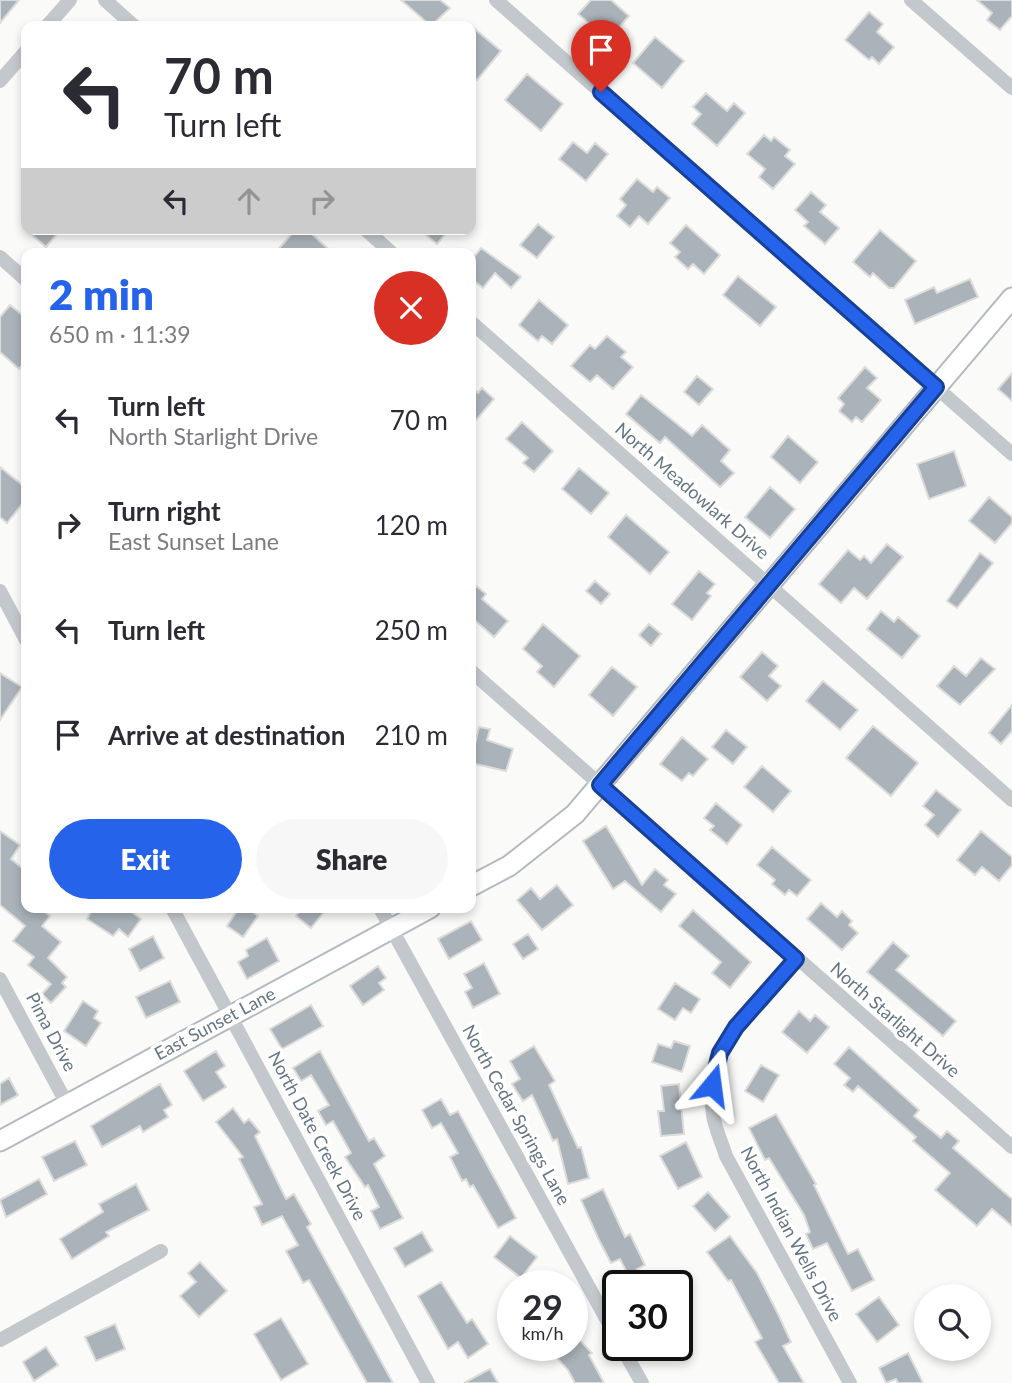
<!DOCTYPE html>
<html lang="en">
<head>
<meta charset="utf-8">
<style>
	:root { --surface:#fff; --page:#f7f7f7; --text:#2b2b33; --muted:#7c7c81; --accent:#2563eb }
	body { margin:0; font-family:Lato,sans-serif; background:var(--page); color:var(--text); height:100vh; display:flex; flex-direction:column; font-size:26px; white-space:nowrap }
	* { box-sizing:border-box; margin:0 }
	p { font-size:23px; color:var(--muted) }
	.icon { flex:none; width:38px; height:38px; fill:none; stroke:currentColor; stroke-width:2; stroke-linecap:round; stroke-linejoin:round }
	.map { position:relative; flex:1; overflow:hidden }
	.side { position:absolute; left:21px; top:248px; width:455px; height:665px; display:flex; flex-direction:column; background:var(--surface); border-radius:14px; box-shadow:0 4px 10px #0003 }
	.side>* { flex:none }
	.banner { position:absolute; left:21px; top:21px; width:455px; height:214px; border-radius:14px; box-shadow:0 4px 10px #0003; background:#fff; color:var(--text); overflow:hidden }
	.fabs { position:absolute; left:914px; top:1284px; display:grid; gap:14px }
	.fabs a { display:grid; place-items:center; width:77px; height:77px; border-radius:50%; background:var(--surface); box-shadow:0 4px 10px #0003; font-size:35px }
	.speed { position:absolute; left:497px; top:1270px; display:flex; gap:14px; font-size:35px; font-weight:700; text-align:center }
	.speed>* { display:grid; place-content:center; width:91px; height:91px; border-radius:50%; background:var(--surface); box-shadow:0 4px 10px #0003; line-height:1 }
	.speed small { font-size:18px; font-weight:400 }
	.speed .limit { border:4px solid #111; border-radius:10px; background:#fff; color:#111 }
	.pin { position:absolute; display:grid; place-items:center; width:60px; height:60px; color:#fff; margin:-72px -30px; border-radius:50% 50% 50% 0; rotate:-45deg; box-shadow:0 0 7px #0007 }
	.pin .icon { rotate:45deg }
	.me { position:absolute; width:77px; margin:-38px; rotate:16deg; stroke-linejoin:round; filter:drop-shadow(0 0 5px #0008) }
	.turn { display:flex; align-items:center; gap:24px; height:147px; padding:0 28px; font-size:32px }
	.turn .icon { width:91px; height:91px; stroke-width:2.5 }
	.turn b { display:block; font-size:49px; line-height:60px }
	.lanes { display:flex; align-items:center; height:66px; padding:0 28px; background:#0003; justify-content:center; gap:35px; direction:ltr }
	.lanes .off { opacity:.35 }
	.round { display:grid; place-items:center; flex:none; width:74px; height:74px; border-radius:37px; background:var(--page) }
	.headline { display:flex; align-items:center; justify-content:space-between; height:119px; padding:0 28px }
	h1 { font-size:42px; font-weight:800; line-height:52px; color:var(--accent) }
	.action { display:flex; gap:14px; margin-top:auto; padding:14px 28px }
	.action a { flex:1; height:80px; border-radius:42px; background:var(--accent); color:#fff; font-size:28px; font-weight:800; line-height:80px; text-align:center }
	.action a+a { background:var(--page); color:var(--text) }
	ul { padding:0; list-style:none }
	li { display:flex; align-items:center; gap:21px; height:105px; padding:0 28px }
	li div { flex:1 }
	li b { display:block; font-size:26px }
	li em { font-style:normal }
	.map>svg:first-child { display:block }
	.building { fill:#aab3b9; stroke:#dcdcda; stroke-width:2 }
	.lines { fill:none; stroke-linecap:round; stroke-linejoin:round }
	.secondary-casing { stroke:#b3babf; stroke-width:23 }
	.street { stroke:#c3c8cc; stroke-width:14 }
	.secondary { stroke:#fff; stroke-width:19 }
	.route-casing { stroke:#184099; stroke-width:18 }
	.route { stroke:#2563eb; stroke-width:12 }
	.labels { text-anchor:middle; stroke-width:7; stroke-linejoin:round; paint-order:stroke }
	.street-label { font-size:18px; fill:#657683; stroke:#fff }
</style>
</head>
<body>
<div class="map">
<svg width="1012" height="1383" viewBox="0 0 1012 1383">
	<rect width="100%" height="100%" fill="#fafaf8"/>
	<!-- building -->
	<path class="building" d="M0 0H19L0 23Z
		M401 0H440L450 8 431 26Z
		M591 0H611L629 16 601 48 588 36 595 28 578 14Z
		M977 0H1012V16L1000 30 987 20 992 13Z
		M869 12 883 24 877 32 894 47 879 64 872 57 869 60 845 40Z
		M471 26 501 51 477 80 471 75Z
		M655 37 684 61 662 88 633 63Z
		M527 74 563 104 541 131 505 100Z
		M706 93 727 111 734 103 745 113 717 146 692 124 701 114 693 107Z
		M764 135 771 141 774 137 790 150 785 156 795 164 773 189 759 177 765 169 747 154Z
		M573 142 587 153 595 143 608 154 586 181 559 159Z
		M637 179 653 192 657 187 670 198 648 224 639 216 630 227 617 216 626 205 620 199Z
		M811 192 826 205 820 212 839 228 825 244 804 226 808 222 795 210Z
		M538 224 554 237 537 258 520 245Z
		M686 225 720 255 704 274 693 264 688 269 675 257 680 252 670 243Z
		M25 229H61L46 247Z
		M296 229H306L334 254H274Z
		M419 229H449L437 244Z
		M880 230 916 261 894 288H889L873 273 870 277 853 262Z
		M481 248 521 277 511 288 495 273 483 288 471 278V261Z
		M738 276 776 307 760 326 723 295Z
		M970 279 978 297 915 324 905 300 934 287 937 293Z
		M539 300 568 325 552 344 542 336 538 341 519 325Z
		M10 305 26 318V360L19 369 0 352V317Z
		M607 336 626 352 621 357 633 367 613 389 597 375 590 382 571 366 590 345 595 349Z
		M865 367 877 378 867 388 881 400 862 422 856 417 852 422 839 411 844 404 838 398Z
		M1012 373V401L998 389Z
		M697 376 713 389 699 405 684 392Z
		M471 386 478 393 482 388 494 399 471 426Z
		M641 395 692 436 702 425 730 450 721 461 734 473 720 487 665 437 660 443 626 414Z
		M522 422 553 451 534 472 523 463 528 458 506 439Z
		M788 436 818 462 800 483 771 457Z
		M954 451 966 486 929 499 917 464Z
		M0 467 26 488V499L7 523 0 517Z
		M579 468 609 493 591 514 562 489Z
		M770 487 795 509 770 538 745 517Z
		M989 497 1012 517V523L995 543 969 521Z
		M626 515 669 552 650 574 608 537Z
		M887 544 903 557 867 599 854 588 841 603 819 584 848 550 860 560 864 556 871 563Z
		M980 553 993 563 957 608 947 601Z
		M699 571 715 584 707 593 711 596 692 620 672 604Z
		M595 581 610 594 601 604 586 591Z
		M476 586 486 594 482 599 508 621 494 637 471 617V589Z
		M881 611 894 622 898 617 920 636 902 658 867 629Z
		M543 624 580 656 554 687 537 672 542 666 523 649Z
		M649 624 661 634 651 646 639 635Z
		M762 652 778 666 769 676 781 686 767 701 740 677Z
		M981 658 995 669 960 705 937 686 954 666 966 676Z
		M612 667 637 687 613 716 589 695Z
		M0 673 22 687 0 720Z
		M823 681 858 710 840 730 806 701Z
		M1012 705V731L1001 744 989 733Z
		M873 726 918 763 891 796 846 758Z
		M479 727 490 729 487 740 513 749 506 771 471 763Z
		M726 730 747 747 733 764 712 747Z
		M682 737 708 759 693 776 689 773 682 781 660 764Z
		M762 766 791 791 773 812 744 787Z
		M936 790 961 810 938 837 925 825 934 815 923 806Z
		M716 803 742 825 727 844 710 830 714 826 704 818Z
		M606 826 642 885 655 869 668 880 664 885 676 894 661 912 625 881 613 889 583 841Z
		M0 831 20 845 11 859 26 871V908H40L50 916 42 926 61 942 48 958 67 977 62 983 66 987 51 1003 42 994 51 984 28 965 34 957 13 941 25 926 0 905Z
		M981 831 1012 857V865L999 881 982 867 975 875 957 860Z
		M772 847 811 880 797 896 789 890 785 895 772 884 775 880 757 865Z
		M557 885 573 905 542 930 517 900 531 888 540 899Z
		M821 903 837 917 842 911 852 921 849 925 858 933 842 950 807 919Z
		M93 908H126L141 919 128 937 119 929 113 936 87 919Z
		M239 908H247L258 916 243 937 227 926Z
		M302 908H327L311 928 296 916Z
		M693 910 751 962 730 988 712 973 721 962 679 926Z
		M471 921 482 940 449 959 438 939Z
		M528 934 538 949 523 959 513 944Z
		M153 936 164 958 140 971 129 949Z
		M267 938 279 961 247 979 238 962 248 956 246 950Z
		M893 942 909 956 896 970 956 1021 943 1036 867 972Z
		M484 963 500 994 473 1008 465 992 472 988 464 974Z
		M378 966 386 978 379 983 384 990 363 1005 350 986Z
		M170 981 180 1002 146 1018 136 997Z
		M675 983 700 999 691 1013 683 1008 675 1020 658 1009Z
		M83 1001 98 1011 94 1018 101 1023 86 1046 64 1031Z
		M311 1005 323 1026 282 1049 270 1029Z
		M799 1011 810 1021 815 1015 829 1027 807 1053 782 1032Z
		M674 1041 690 1046 682 1072 652 1062 658 1044 671 1048Z
		M534 1046 555 1081 549 1085 578 1148 581 1147 589 1178 568 1184 557 1139 553 1141 532 1095 523 1101 512 1084 520 1079 510 1061Z
		M849 1047 919 1110 914 1116 941 1138 947 1131 959 1141 953 1148 1012 1199V1226L992 1209 977 1226 935 1190 950 1173 913 1141 916 1137 858 1086 853 1092 844 1085 850 1078 834 1064Z
		M216 1051 225 1066 216 1072 226 1087 203 1101 184 1071Z
		M320 1051 369 1141 374 1138 385 1156 374 1164 403 1218 380 1229 371 1211 379 1207 368 1185 365 1187 345 1157 351 1153 333 1121 326 1125 318 1111 329 1105 311 1075 301 1081 293 1068Z
		M761 1065 779 1075 763 1102 745 1091Z
		M9 1078 18 1095 0 1105V1084Z
		M160 1084 172 1105 164 1110 168 1117 143 1132 140 1126 102 1147 91 1126Z
		M679 1084 684 1134 661 1136 658 1111H664L661 1086Z
		M441 1099 450 1115 458 1111 516 1218 498 1228 473 1185 470 1187 466 1179 462 1181 450 1157 458 1153 441 1123 432 1128 422 1110Z
		M233 1108 244 1123 249 1119 260 1132 255 1136 286 1199 294 1194 311 1224 307 1227 393 1383H367L309 1280 303 1283 286 1251 298 1245 282 1216 262 1225 254 1207 262 1204 239 1159 243 1157 216 1122Z
		M776 1114 816 1184 814 1185 848 1254 858 1249 874 1280 852 1291 827 1243 813 1249 806 1234 810 1232 804 1215 769 1158 765 1160 749 1128Z
		M75 1141 87 1165 54 1181 42 1157Z
		M686 1142 702 1177 678 1189 660 1156Z
		M39 1179 47 1194 6 1217 0 1200Z
		M136 1184 149 1210 106 1232 109 1236 72 1259 60 1239 103 1212 99 1204Z
		M603 1189 625 1237 630 1234 645 1265 637 1269 649 1286H634L620 1259 611 1263 598 1238 581 1200Z
		M708 1192 730 1217 715 1231 693 1206Z
		M422 1232 433 1251 405 1267 394 1248Z
		M510 1236 537 1257 521 1278 494 1257Z
		M730 1236 757 1273 778 1314 791 1342 783 1346 804 1383H779L755 1342 762 1338 731 1280 728 1281 707 1252Z
		M200 1262 227 1291 199 1317 180 1296 196 1282 188 1273Z
		M441 1282 467 1323 472 1319 488 1344 468 1358 458 1342 448 1349 418 1296Z
		M879 1297 899 1325 877 1342 856 1314Z
		M281 1318 308 1364 281 1380 254 1334Z
		M115 1324 125 1349 96 1361 85 1337Z
		M572 1332 592 1353 589 1355 604 1383H575L568 1370 546 1346H572Z
		M46 1347 58 1365 34 1381 23 1362Z
		M908 1353 923 1383H898L896 1379 886 1383 879 1368Z
		M490 1369 498 1383H464L484 1372Z"/>
	<g class="lines">
		<!-- secondary casing -->
		<g class="secondary-casing">
			<path id="secondary" d="M471 886 509 866 575 814 1012 298
				M0 1141 430 908"/>
		</g>
		<!-- street -->
		<path class="street" d="M105 0 134 26
			M496 0 1012 454
			M911 0 1012 88
			M47 26 70 0
			M0 81 26 51
			M365 229 393 254
			M0 257 26 280
			M471 322 1012 800
			M0 591 26 640
			M471 671 1012 1147
			M172 908 428 1383
			M380 908 618 1340
			M796 959C756 1004 703 1048 713 1115 715 1128 722 1143 726 1156L850 1383
			M0 979 67 1104
			M0 1340 161 1251
			M621 1346 642 1383"/>
		<!-- secondary -->
		<use href="#secondary" class="secondary"/>
	</g>
	<g class="lines">
		<!-- route casing -->
		<g class="route-casing">
			<path id="route" d="M601 92 936 387 600 785 796 959 736 1027 720 1053 712 1085"/>
		</g>
		<!-- route -->
		<use href="#route" class="route"/>
	</g>
	<g class="labels">
		<!-- street labels -->
		<g class="street-label">
			<text transform="translate(692 491) rotate(41)" y="6">North Meadowlark Drive</text>
			<text transform="translate(895 1020) rotate(41)" y="6">North Starlight Drive</text>
			<text transform="translate(215 1024) rotate(-28)" y="6">East Sunset Lane</text>
			<text transform="translate(51 1032) rotate(62)" y="6">Pima Drive</text>
			<text transform="translate(516 1115) rotate(61)" y="6">North Cedar Springs Lane</text>
			<text transform="translate(317 1136) rotate(62)" y="6">North Date Creek Drive</text>
			<text transform="translate(791 1234) rotate(62)" y="6">North Indian Wells Drive</text>
		</g>
	</g>
</svg>
<div class="fabs">
<a><svg class="icon" aria-label="search" viewBox="0 0 24 24"><circle cx="10" cy="10" r="6"/><path d="M15 15l6 6"/></svg></a>
</div>
<div class="speed"><div>29<small>km/h</small></div><div class="limit">30</div></div>
<div class="pin" style="left:601px;top:92px;background:#d93025"><svg class="icon" aria-label="arrive" viewBox="0 0 24 24"><path d="M6 21V4h12l-3 4 3 4H6"/></svg></div>
<svg class="me" style="left:712px;top:1085px" viewBox="-20 -20 40 40"><path d="M0-17L14 15 0 8-14 15z" fill="#2563eb" stroke="#fff" stroke-width="4"/></svg>
<div class="banner">
<div class="turn"><svg class="icon" aria-label="left" viewBox="0 0 24 24"><path d="M17 20v-9H6M10 6l-5 5 5 5"/></svg><div><b>70 m</b>Turn left</div></div>
<div class="lanes"><svg class="icon" aria-label="left" viewBox="0 0 24 24"><path d="M17 20v-9H6M10 6l-5 5 5 5"/></svg><svg class="icon off" aria-label="ahead" viewBox="0 0 24 24"><path d="M12 20V5M6 11l6-6 6 6"/></svg><svg class="icon off" aria-label="right" viewBox="0 0 24 24"><path d="M7 20v-9h11M14 6l5 5-5 5"/></svg></div>
</div>
<section class="side">
<div class="headline"><div><h1>2 min</h1><p>650 m · 11:39</p></div><a class="round" style="background:#d93025;color:#fff"><svg class="icon" aria-label="close" viewBox="0 0 24 24"><path d="M6 6l12 12M18 6L6 18"/></svg></a></div>
<ul>
<li><svg class="icon" aria-label="left" viewBox="0 0 24 24"><path d="M17 20v-9H6M10 6l-5 5 5 5"/></svg><div><b>Turn left</b><p>North Starlight Drive</p></div><em>70 m</em></li>
<li><svg class="icon" aria-label="right" viewBox="0 0 24 24"><path d="M7 20v-9h11M14 6l5 5-5 5"/></svg><div><b>Turn right</b><p>East Sunset Lane</p></div><em>120 m</em></li>
<li><svg class="icon" aria-label="left" viewBox="0 0 24 24"><path d="M17 20v-9H6M10 6l-5 5 5 5"/></svg><div><b>Turn left</b></div><em>250 m</em></li>
<li><svg class="icon" aria-label="arrive" viewBox="0 0 24 24"><path d="M6 21V4h12l-3 4 3 4H6"/></svg><div><b>Arrive at destination</b></div><em>210 m</em></li>
</ul>
<div class="action"><a>Exit</a><a>Share</a></div>
</section>
</div>
</body>
</html>
